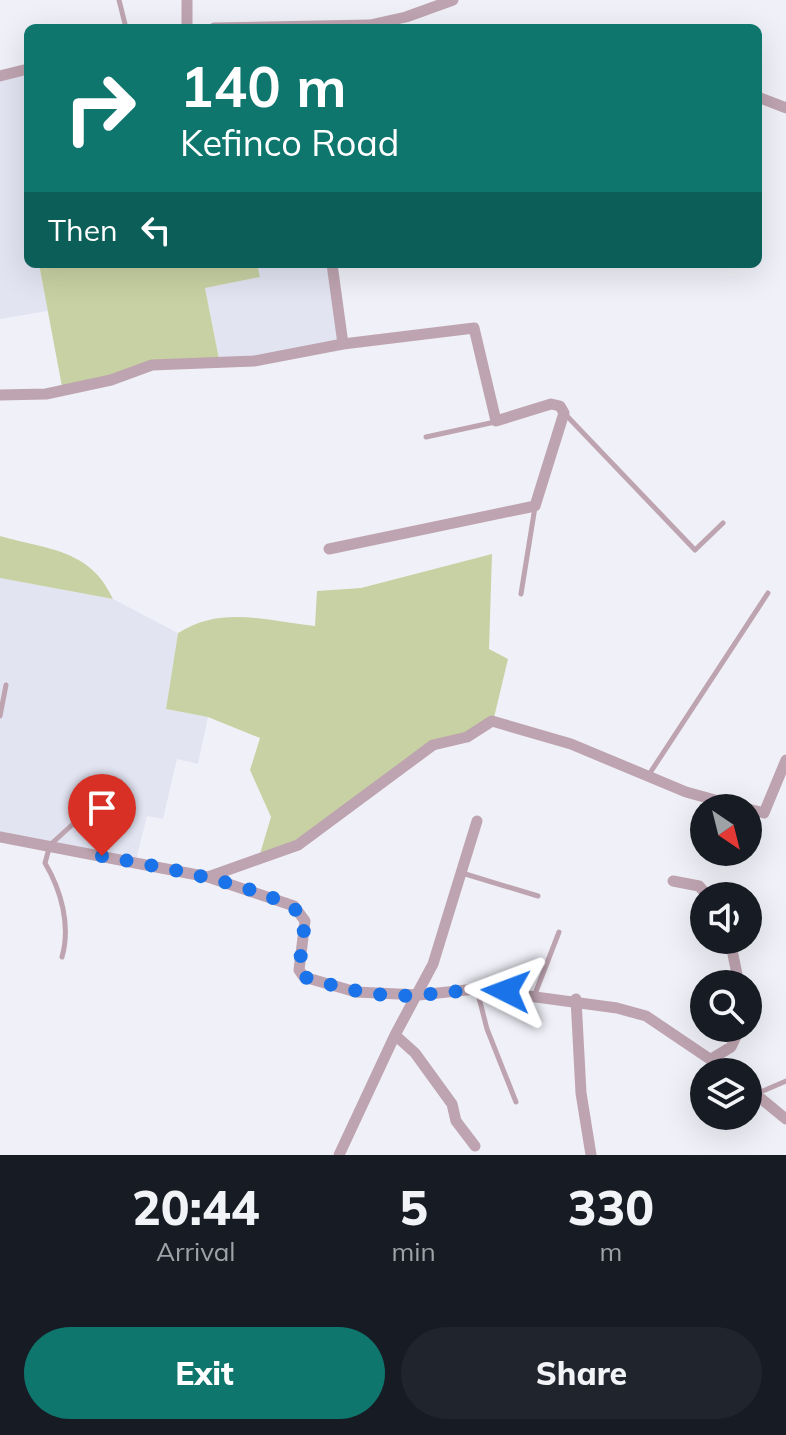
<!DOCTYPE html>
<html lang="en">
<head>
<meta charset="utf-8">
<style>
	:root { --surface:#171b24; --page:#20242c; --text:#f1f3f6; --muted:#9ea1a6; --accent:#0f766e }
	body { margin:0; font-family:Mulish,sans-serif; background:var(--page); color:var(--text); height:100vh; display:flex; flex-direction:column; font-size:30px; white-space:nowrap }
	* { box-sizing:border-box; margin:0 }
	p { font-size:26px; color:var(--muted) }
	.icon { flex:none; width:44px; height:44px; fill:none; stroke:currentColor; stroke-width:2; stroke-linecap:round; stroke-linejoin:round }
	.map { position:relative; height:1155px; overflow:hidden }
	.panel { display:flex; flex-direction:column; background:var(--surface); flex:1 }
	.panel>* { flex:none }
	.guide { position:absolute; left:24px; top:24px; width:738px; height:244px; border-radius:12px; box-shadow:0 8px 32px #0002; background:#0f766e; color:#fff; overflow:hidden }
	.needle { width:52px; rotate:145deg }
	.controls { position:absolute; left:690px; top:794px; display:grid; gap:16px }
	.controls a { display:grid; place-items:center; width:72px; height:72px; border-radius:50%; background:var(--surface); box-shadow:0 8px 32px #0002; font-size:40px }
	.pin { position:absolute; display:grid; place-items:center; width:68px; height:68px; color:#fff; margin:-82px -34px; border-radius:50% 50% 50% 0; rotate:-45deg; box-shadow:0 0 8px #0007 }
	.pin .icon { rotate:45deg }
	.me { position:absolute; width:88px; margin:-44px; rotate:273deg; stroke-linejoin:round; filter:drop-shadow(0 0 6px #0008) }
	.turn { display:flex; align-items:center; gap:28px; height:168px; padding:0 24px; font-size:36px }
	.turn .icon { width:104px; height:104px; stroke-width:2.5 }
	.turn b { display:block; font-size:56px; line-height:68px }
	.then { display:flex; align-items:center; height:76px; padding:0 24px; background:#0003; gap:16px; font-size:30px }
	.eta { display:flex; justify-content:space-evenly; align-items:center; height:136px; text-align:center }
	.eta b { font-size:48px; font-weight:800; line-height:56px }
	.cta { display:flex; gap:16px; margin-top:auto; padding:16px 24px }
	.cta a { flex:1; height:92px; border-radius:48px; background:var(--accent); color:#fff; font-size:32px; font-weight:800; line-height:92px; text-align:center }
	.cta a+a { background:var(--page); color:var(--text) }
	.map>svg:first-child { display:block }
	.built { fill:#e2e4f2 }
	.green { fill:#c8d1a3 }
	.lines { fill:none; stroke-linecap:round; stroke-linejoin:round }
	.service { stroke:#bea4b0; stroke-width:5 }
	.minor { stroke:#bea4b0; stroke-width:11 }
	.route { stroke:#1a73e8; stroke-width:14; stroke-dasharray:0 25.2 }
</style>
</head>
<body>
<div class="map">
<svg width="786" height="1155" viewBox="0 0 786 1155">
	<rect width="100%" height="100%" fill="#f0f1f8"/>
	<!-- built -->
	<path class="built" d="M28 70V264H39L48 311 0 319V77Z
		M257 264H330L344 344 220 364 205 288 259 277Z
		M0 578 113 599 178 633 166 709 208 717 198 764 177 759 163 819 147 816 135 864 0 838Z"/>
	<!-- green -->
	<path class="green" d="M39 264H257L260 277 205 288 220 364H167L63 392Z
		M0 536C49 550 90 549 113 599L0 578Z
		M492 554 489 649 508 659 492 726 433 748 301 846 257 864 271 817 250 770 260 738 208 717 166 709 178 633C222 605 266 621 315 626L317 591 361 588Z"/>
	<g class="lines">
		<!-- service -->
		<path class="service" d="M119 0 126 28
			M565 414 695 550 723 523
			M426 437 495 422
			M521 594 535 507
			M0 716 6 685
			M648 776 768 593
			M462 873 538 896
			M62 957C71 925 61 890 45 863L50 845 107 793
			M477 990 487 1029 516 1102
			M535 994 559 932
			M756 1094 786 1081"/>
		<!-- minor -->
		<path class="minor" d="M187 0V28
			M214 28 370 25 406 17 453 0
			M0 76 28 69
			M758 97 786 108
			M332 264 343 344
			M0 395 46 394 111 380 152 365 254 361 343 344 474 328 496 421 551 404 560 406 564 413 535 506 329 549
			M748 809 764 813 786 760
			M0 837 208 877 294 906 305 921 299 970 304 977 356 992 419 995 476 989 617 1008 646 1016 729 1072
			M208 877 298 845 433 745 467 737 492 721 571 744 686 792 744 808
			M673 881 699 886 708 896
			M730 940 739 984
			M576 999 581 1093 591 1155
			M395 1035 415 1053 452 1104 456 1121 475 1146
			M713 1058 731 1047 740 1028
			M748 1088 786 1119
			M339 1155 395 1035 433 964 477 821"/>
	</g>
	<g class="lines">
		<!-- route -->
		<path class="route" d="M102 856C138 863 294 889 305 921L299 970 304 977C341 988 380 999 420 995 450 992 475 989 506 991"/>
	</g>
</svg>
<div class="controls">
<a><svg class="needle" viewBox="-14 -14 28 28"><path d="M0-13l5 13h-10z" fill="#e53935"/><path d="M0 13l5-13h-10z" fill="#9ea1a6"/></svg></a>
<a><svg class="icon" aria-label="sound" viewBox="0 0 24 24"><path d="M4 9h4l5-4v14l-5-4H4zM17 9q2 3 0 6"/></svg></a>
<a><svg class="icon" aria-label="search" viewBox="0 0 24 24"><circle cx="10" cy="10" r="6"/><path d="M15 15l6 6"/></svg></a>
<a><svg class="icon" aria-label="layers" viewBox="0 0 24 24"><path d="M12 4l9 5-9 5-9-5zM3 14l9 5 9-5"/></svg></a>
</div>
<div class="pin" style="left:102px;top:856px;background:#d93025"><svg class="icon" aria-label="arrive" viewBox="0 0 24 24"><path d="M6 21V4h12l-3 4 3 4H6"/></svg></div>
<svg class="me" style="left:506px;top:991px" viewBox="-20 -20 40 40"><path d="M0-17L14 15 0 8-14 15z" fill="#1a73e8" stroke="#fff" stroke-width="4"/></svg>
<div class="guide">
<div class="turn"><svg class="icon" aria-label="right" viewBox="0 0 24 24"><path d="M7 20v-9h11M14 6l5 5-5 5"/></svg><div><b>140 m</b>Kefinco Road</div></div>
<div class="then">Then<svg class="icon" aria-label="left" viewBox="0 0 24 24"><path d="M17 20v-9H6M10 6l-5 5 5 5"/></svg></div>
</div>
</div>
<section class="panel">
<div class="eta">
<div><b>20:44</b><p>Arrival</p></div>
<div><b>5</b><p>min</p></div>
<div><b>330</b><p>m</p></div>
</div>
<div class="cta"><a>Exit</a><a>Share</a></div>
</section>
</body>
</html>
